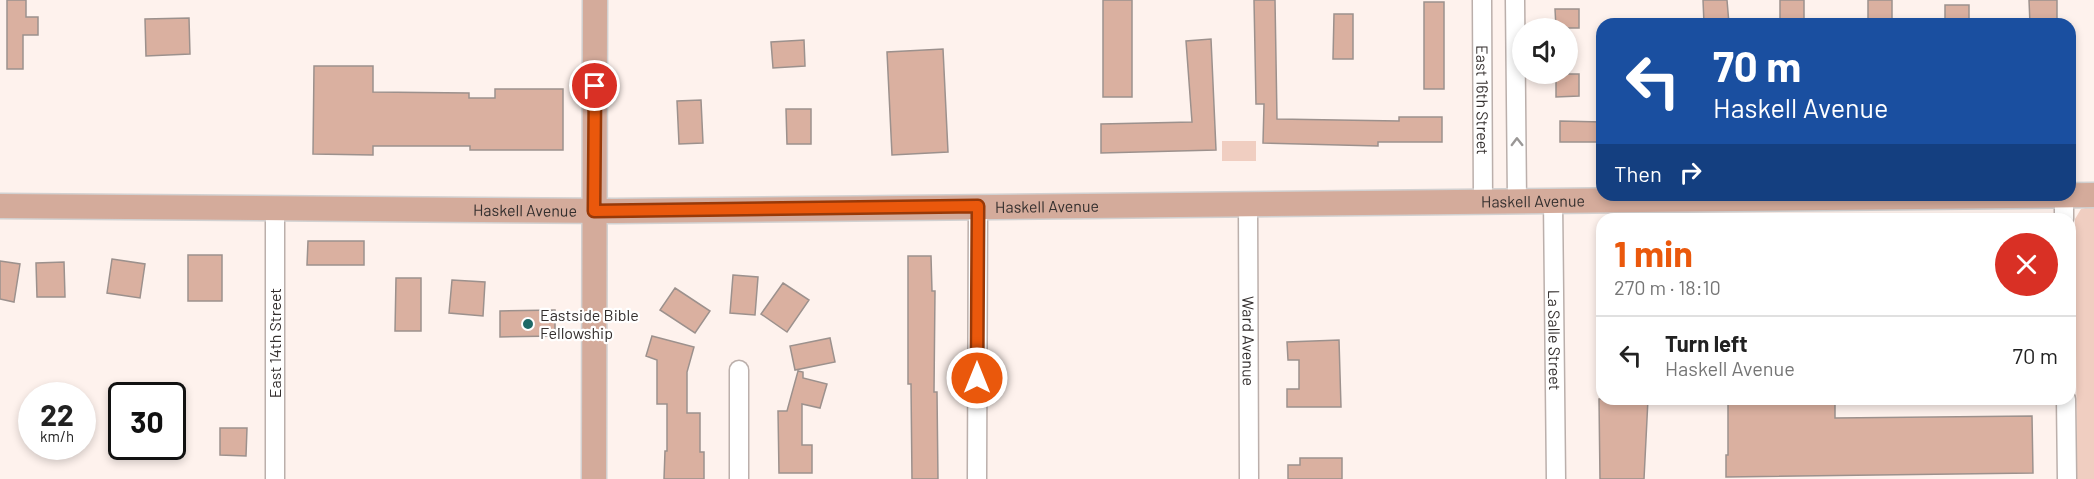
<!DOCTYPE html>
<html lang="en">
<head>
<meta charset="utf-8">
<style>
	:root { --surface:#fff; --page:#f6f6f6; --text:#222; --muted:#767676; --line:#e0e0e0; --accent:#ea580c }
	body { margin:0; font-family:Barlow,sans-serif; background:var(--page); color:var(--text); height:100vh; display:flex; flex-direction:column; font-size:22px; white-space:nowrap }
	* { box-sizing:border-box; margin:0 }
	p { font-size:20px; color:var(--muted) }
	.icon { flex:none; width:33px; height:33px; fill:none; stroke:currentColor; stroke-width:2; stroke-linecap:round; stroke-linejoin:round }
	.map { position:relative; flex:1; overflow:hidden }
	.panel { position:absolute; left:1596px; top:213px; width:480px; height:192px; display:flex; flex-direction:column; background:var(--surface); border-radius:18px; box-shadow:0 3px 9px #0003 }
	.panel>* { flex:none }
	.guide { position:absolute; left:1596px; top:18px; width:480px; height:183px; border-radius:18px; box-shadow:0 3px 9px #0003; background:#1a4fa0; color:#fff; overflow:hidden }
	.fabs { position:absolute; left:1512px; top:18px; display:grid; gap:12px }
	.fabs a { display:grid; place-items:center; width:66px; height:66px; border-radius:50%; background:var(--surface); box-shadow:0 3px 9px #0003; font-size:30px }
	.speed { position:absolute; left:18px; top:382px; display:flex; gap:12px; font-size:30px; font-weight:700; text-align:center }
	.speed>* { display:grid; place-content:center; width:78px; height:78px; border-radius:50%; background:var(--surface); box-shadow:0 3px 9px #0003; line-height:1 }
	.speed small { font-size:15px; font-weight:400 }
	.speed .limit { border:3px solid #111; border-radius:9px; background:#fff; color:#111 }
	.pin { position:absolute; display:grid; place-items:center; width:51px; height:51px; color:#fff; margin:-26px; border:3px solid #fff; border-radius:50%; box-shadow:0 2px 6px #0007 }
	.me { position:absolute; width:66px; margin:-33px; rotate:0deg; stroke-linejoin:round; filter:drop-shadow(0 0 4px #0008) }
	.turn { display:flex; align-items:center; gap:21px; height:126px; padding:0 18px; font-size:27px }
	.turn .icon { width:78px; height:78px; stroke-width:2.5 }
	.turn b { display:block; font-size:42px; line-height:51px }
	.then { display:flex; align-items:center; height:57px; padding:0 18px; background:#0003; gap:12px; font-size:22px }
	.round { display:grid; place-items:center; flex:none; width:63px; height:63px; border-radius:32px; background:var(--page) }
	.summary { display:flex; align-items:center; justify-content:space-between; height:102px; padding:0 18px }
	h1 { font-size:36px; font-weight:700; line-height:45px; color:var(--accent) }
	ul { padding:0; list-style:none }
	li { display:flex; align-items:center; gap:18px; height:78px; padding:0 18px; border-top:2px solid var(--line) }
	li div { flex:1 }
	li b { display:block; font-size:22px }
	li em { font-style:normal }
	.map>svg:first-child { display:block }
	.green { fill:#f0cec1 }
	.building { fill:#dab0a0; stroke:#9c918d; stroke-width:1.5 }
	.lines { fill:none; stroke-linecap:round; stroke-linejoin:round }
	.minor-casing { stroke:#bbafab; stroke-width:21 }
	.major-casing { stroke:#d2d1d1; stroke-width:27 }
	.minor { stroke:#fff; stroke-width:18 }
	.major { stroke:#d4ab9b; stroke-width:24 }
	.oneway { stroke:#9a9796 }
	.route-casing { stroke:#983908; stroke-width:15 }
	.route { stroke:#ea580c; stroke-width:10 }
	.poi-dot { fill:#1d6967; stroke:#fff; stroke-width:2 }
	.labels { text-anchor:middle; stroke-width:4.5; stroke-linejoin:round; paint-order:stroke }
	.street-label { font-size:16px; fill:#342f2e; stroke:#fff }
	.poi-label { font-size:16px; fill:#342f2e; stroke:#fff; text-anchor:start }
</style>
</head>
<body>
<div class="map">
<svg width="2094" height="479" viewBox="0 0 2094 479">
	<rect width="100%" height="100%" fill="#fef2ed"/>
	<!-- green -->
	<path class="green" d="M1222 141H1256V161H1222Z
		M2094 206V479H2077L2075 219 2081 209Z"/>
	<!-- building -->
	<path class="building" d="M7 0H26V17H38V35H23V69H7Z
		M1103 0H1132V97H1103Z
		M1254 0H1275L1277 119 1399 121V117H1442V142H1378V146L1263 143 1264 104H1256Z
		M1703 0H1727L1729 24H1704Z
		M1780 0H1804V24H1780Z
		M1868 0H1892V24H1868Z
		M2029 0H2057V24H2030Z
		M1424 2H1444V89H1424Z
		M1945 5H1969V24H1945Z
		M1555 9H1579V28H1556Z
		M1334 14H1353V59H1333Z
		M189 18 190 54 146 56 145 19Z
		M1211 39 1216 150 1101 153V124L1192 122 1186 41Z
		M804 40 805 66 773 68 771 42Z
		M943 49 948 152 892 155 887 52Z
		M314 66H373V92L469 93V98H495V89H563V150H470V146H373V155L313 154Z
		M1556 74H1579V96L1556 97Z
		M701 100 703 143 679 144 677 101Z
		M786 109H811V144H787Z
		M1560 121 1602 122V142H1560Z
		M308 241H364V265H307Z
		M188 255H222V301H188Z
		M908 256H931L932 291H935L934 392H937L938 479H912L911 384H908Z
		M112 259 145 264 140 298 107 293Z
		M0 261 20 264 14 302 0 299Z
		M64 262 65 297H37L36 263Z
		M733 275 758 277 755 315 730 313Z
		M396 278H421V331H395Z
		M452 280 485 282 483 316 449 313Z
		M783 283 809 300 787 332 761 314Z
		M675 288 710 311 695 333 660 310Z
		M555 310V336L500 337V311Z
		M652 336 694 347 687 372V413H700V452H704V479H664L665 451H667V404H657V360L646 356Z
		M830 338 835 362 795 370 790 346Z
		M1339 340 1341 407H1287V389H1299V360H1288L1287 342Z
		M798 371 803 372V378L827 384 820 408 802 404V445H812V473H779L778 411H787Z
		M1599 399H1648L1644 479H1600Z
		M1728 399H1835V418L2032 416 2033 473 1726 477V455H1728Z
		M220 428H247L246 456 220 455Z
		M1300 458H1342V479H1288V465H1300Z"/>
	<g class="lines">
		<!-- minor casing -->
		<g class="minor-casing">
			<g id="minor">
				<path id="s1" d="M1482 0 1483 201"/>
				<path d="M1515 0 1517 200"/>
				<path d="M2064 195V219"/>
				<path id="s2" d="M1553 200 1556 479"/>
				<path id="s3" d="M1248 203 1249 479"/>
				<path d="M2066 399 2067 479"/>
				<path d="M275 479V208"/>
				<path d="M739 479V370"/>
				<path d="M977 479 978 206"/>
			</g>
		</g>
		<!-- major casing -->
		<g class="major-casing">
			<g id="major">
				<path id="s4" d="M0 206 615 211 2094 195"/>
				<path d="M594 479 595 0"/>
			</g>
		</g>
		<!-- minor -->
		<use href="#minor" class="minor"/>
		<!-- major -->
		<use href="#major" class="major"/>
	</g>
	<!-- one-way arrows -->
	<defs><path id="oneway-chevron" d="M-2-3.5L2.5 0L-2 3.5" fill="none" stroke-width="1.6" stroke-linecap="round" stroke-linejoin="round" transform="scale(1.5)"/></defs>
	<use class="oneway" href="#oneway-chevron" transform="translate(1517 142) rotate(-91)"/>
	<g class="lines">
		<!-- route casing -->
		<g class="route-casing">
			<path id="route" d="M595 86 594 211 978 206 977 378"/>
		</g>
		<!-- route -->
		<use href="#route" class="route"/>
	</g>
	<!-- markers -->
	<circle class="poi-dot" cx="528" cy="324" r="6"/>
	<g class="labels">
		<!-- street labels -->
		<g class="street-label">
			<text dy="6" stroke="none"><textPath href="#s1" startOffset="100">East 16th Street</textPath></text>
			<text dy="6" stroke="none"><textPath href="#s4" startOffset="1533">Haskell Avenue</textPath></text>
			<text dy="6" stroke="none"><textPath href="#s4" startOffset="1047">Haskell Avenue</textPath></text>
			<text dy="6" stroke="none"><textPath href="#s4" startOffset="525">Haskell Avenue</textPath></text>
			<text dy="6" stroke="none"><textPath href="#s2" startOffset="140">La Salle Street</textPath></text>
			<text dy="6" stroke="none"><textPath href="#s3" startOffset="138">Ward Avenue</textPath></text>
			<text transform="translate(275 343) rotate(-90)" y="6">East 14th Street</text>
		</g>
		<!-- poi labels -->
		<g class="poi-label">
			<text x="540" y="321">Eastside Bible<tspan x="540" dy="18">Fellowship</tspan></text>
		</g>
	</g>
</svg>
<div class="fabs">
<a><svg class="icon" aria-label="sound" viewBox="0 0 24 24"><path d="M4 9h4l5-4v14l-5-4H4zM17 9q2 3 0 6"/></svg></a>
</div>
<div class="speed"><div>22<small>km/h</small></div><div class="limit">30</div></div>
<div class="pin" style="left:595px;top:86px;background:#d93025"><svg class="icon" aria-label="arrive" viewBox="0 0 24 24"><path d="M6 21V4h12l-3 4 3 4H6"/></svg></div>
<svg class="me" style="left:977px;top:378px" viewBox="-20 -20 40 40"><circle r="17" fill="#ea580c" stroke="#fff" stroke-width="3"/><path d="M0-11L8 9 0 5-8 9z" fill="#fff"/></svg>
<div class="guide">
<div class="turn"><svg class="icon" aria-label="left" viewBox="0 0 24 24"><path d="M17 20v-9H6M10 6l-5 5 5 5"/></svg><div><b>70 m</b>Haskell Avenue</div></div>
<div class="then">Then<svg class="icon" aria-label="right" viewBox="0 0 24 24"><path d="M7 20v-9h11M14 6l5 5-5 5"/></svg></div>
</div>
<section class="panel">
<div class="summary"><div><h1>1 min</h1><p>270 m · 18:10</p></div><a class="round" style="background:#d93025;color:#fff"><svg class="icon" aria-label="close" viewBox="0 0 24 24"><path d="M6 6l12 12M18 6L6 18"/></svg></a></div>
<ul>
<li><svg class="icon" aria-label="left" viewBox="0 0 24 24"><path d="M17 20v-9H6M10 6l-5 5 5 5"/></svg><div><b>Turn left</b><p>Haskell Avenue</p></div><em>70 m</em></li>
</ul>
</section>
</div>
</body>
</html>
